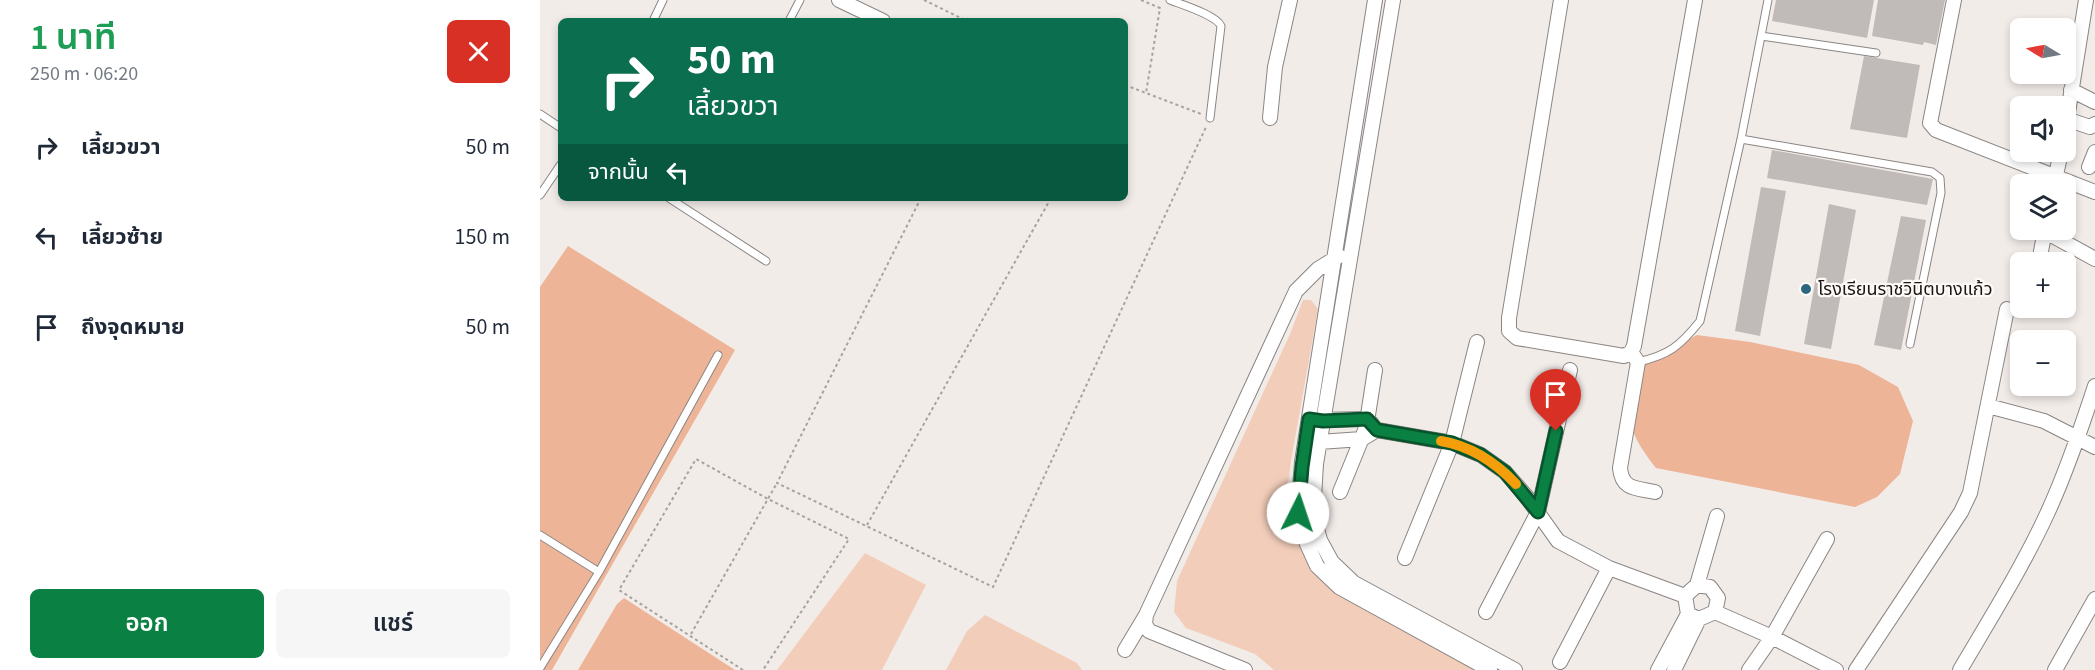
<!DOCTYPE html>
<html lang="th">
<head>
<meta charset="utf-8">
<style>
	:root { --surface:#fff; --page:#f6f6f7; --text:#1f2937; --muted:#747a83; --accent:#0b8043 }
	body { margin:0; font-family:"Source Sans 3","Noto Sans Thai",sans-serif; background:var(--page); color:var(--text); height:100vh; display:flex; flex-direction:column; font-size:22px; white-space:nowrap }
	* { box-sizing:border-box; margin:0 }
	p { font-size:20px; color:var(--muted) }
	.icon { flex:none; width:33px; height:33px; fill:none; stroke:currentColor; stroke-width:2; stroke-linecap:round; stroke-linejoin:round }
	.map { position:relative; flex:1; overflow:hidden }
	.panel { display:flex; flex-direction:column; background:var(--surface); width:540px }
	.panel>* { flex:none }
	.top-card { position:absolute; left:18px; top:18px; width:570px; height:183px; border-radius:9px; box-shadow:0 3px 9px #0003; background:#0b6e4f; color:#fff; overflow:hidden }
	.needle { width:39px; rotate:280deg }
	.fabs { position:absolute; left:1470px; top:18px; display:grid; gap:12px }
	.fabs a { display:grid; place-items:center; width:66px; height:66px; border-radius:9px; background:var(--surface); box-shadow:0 3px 9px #0003; font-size:30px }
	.pin { position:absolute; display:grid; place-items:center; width:51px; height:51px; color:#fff; margin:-62px -26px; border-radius:50% 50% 50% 0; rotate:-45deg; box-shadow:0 0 6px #0007 }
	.pin .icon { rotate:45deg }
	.me { position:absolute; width:66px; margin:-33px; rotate:4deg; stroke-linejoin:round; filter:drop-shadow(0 0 4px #0008) }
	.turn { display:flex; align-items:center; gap:21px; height:126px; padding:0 30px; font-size:27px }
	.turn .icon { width:78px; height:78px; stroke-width:2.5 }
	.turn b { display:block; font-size:42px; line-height:51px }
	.then { display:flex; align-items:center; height:57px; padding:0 30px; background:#0003; gap:12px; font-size:22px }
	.round { display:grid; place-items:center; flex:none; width:63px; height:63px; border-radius:9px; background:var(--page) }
	.overview { display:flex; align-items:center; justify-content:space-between; height:102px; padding:0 30px }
	h1 { font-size:36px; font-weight:600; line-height:45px; color:#1e9e55 }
	.primary-button { display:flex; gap:12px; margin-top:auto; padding:12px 30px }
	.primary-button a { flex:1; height:69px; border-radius:9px; background:var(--accent); color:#fff; font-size:24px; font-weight:600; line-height:69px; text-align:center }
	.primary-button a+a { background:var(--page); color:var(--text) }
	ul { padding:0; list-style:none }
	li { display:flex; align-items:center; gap:18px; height:90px; padding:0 30px }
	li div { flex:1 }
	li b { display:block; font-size:22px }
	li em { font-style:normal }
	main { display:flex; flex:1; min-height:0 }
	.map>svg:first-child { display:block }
	.green { fill:#eeb497 }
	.water { fill:#f2cdba }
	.building { fill:#c0bbb8 }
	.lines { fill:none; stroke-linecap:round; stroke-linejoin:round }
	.lane-casing { stroke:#8a8583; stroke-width:9 }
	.street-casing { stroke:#8a8583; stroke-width:16 }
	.path { stroke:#a6a29f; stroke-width:2; stroke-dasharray:3 3; stroke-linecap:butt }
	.lane { stroke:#fff; stroke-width:7 }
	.street { stroke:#fff; stroke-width:14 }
	.route-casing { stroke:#07532c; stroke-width:15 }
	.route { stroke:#0b8043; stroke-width:10 }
	.slow { stroke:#f59e0b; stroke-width:10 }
	.poi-dot { fill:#2b677f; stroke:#fefaf7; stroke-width:2 }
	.labels { text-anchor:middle; stroke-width:4.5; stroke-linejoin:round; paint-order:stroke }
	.poi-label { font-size:18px; fill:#191716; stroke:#fefaf7; text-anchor:start }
</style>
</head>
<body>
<main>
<section class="panel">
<div class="overview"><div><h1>1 นาที</h1><p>250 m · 06:20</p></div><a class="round" style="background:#d93025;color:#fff"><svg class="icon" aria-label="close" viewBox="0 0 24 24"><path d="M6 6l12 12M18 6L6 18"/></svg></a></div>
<ul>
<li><svg class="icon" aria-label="right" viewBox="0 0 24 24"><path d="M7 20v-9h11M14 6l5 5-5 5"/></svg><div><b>เลี้ยวขวา</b></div><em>50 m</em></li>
<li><svg class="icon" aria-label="left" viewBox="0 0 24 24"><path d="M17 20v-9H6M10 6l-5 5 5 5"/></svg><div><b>เลี้ยวซ้าย</b></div><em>150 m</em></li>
<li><svg class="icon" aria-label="arrive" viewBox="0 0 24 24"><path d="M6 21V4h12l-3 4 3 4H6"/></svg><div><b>ถึงจุดหมาย</b></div><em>50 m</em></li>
</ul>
<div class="primary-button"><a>ออก</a><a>แชร์</a></div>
</section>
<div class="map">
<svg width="1555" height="670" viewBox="0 0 1555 670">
	<rect width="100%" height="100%" fill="#f2ece9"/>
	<!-- green -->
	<path class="green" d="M28 246 195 350 12 670H0V287Z
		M1157 335 1210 342 1319 365 1358 387 1373 421 1360 474 1337 497 1315 507 1116 468C1081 424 1086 410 1106 361Z
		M84 598 195 670H38L77 604Z"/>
	<!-- water -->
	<path class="water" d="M763 300H771L778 309 751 461 746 501 754 533 771 564 948 670H734L715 654 646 628 634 612 637 581 750 334Z
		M325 553 386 585 342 670H237Z
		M445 615 537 663 542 670H406L427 631Z"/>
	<!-- building -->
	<path class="building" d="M1236 0H1334L1327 38 1232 21Z
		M1338 0H1405L1396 45 1384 42 1383 45 1332 36Z
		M1324 56 1380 65 1367 138 1310 129Z
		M1232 150 1393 179 1387 205 1227 178Z
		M1221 187 1246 191 1220 336 1195 331Z
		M1289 204 1316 210 1291 349 1264 344Z
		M1361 216 1386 220 1361 350 1334 345Z"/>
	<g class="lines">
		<!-- lane casing -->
		<g class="lane-casing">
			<path id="lane" d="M630 0C643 5 676 15 681 26L670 118
				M113 21 123 0
				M249 21 260 0
				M1221 36 1336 53
				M0 114 21 128
				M1201 139 1392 172 1400 178 1401 193 1370 344
				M0 195 21 164
				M129 198 226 261
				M1098 362C1129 355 1140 346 1160 321L1201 139 1228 0
				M0 535 59 572
				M0 668 59 572 178 355"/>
		</g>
		<!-- street casing -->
		<g class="street-casing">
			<path id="street" d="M299 0 343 21
				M835 0 762 462 758 513 767 544 777 566 799 587 950 670
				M853 0 776 464 773 515 780 540 792 562 814 583 975 670
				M1021 0 969 318V331L977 338 1084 356 1091 352 1094 346 1155 0
				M1414 0 1390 123 1396 130 1555 192
				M1531 90 1555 102
				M730 118 735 67 750 0
				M1526 119 1550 127 1555 124
				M1526 125 1546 0
				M1549 167 1555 152
				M1514 184 1521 152
				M1504 231 1555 259
				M1499 262 1505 230
				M1091 352 1098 362 1080 468C1082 490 1096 488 1115 492
				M1448 406 1504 421 1555 447
				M775 420 827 419 832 424
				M773 441 779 442 822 439 837 430 912 443 941 455 965 472 986 496 1018 541 1069 568 1145 596
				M800 492 826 428 835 370
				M865 558 912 443 937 342
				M1157 585 1170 587 1178 598 1175 612 1159 619 1148 614 1145 596Z
				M1157 585 1177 516
				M946 612 998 512 1030 370
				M1175 612 1232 637 1296 670
				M606 615 605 624 609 631 705 670
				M585 650 606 615 756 291 778 269 799 256
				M1020 662 1069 568
				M1118 670 1148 614
				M1134 670 1159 619
				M1209 670 1232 637 1287 539
				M1316 670 1421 512 1430 493 1467 309
				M1420 670C1450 619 1482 568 1507 514 1526 473 1541 429 1555 386
				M1515 670 1555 599"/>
		</g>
		<!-- path -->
		<path class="path" d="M384 0 427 21
			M601 0 620 8 606 93
			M585 85 661 114
			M381 198 237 483 453 587 666 127
			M327 525 511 198
			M151 634 237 483
			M203 670 79 590 156 459 228 499 309 539 223 670"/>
		<!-- lane -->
		<use href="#lane" class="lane"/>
		<!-- street -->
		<use href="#street" class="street"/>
	</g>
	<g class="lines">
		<!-- route casing -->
		<g class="route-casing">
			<path id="route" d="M758 513 762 467 769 419 783 421 827 419 837 430 912 443 941 455 965 472 998 512 1016 431"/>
		</g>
		<!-- route -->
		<use href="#route" class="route"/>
		<!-- slow -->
		<path class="slow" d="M901 441C931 446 956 463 976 484"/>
	</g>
	<!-- markers -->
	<circle class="poi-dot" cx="1266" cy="289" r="6"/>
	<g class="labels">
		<!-- poi labels -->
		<g class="poi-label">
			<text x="1278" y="295">โรงเรียนราชวินิตบางแก้ว</text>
		</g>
	</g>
</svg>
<div class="fabs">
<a><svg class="needle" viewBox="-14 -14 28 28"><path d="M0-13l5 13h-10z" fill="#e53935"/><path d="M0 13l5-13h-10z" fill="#747a83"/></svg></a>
<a><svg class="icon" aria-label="sound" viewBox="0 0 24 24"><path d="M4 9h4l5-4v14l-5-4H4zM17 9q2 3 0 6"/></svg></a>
<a><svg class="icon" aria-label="layers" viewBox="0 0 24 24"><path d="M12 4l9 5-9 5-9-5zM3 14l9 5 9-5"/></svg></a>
<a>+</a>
<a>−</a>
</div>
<div class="pin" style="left:1016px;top:431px;background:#d93025"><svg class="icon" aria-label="arrive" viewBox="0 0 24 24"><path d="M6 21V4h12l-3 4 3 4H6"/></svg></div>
<svg class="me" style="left:758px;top:513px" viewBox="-20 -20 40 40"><circle r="19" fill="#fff"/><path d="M0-13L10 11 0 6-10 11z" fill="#0b8043"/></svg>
<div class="top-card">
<div class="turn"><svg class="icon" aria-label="right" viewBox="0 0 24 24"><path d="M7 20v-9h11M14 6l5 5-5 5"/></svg><div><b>50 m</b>เลี้ยวขวา</div></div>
<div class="then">จากนั้น<svg class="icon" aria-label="left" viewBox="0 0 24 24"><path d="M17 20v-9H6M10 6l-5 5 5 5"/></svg></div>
</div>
</div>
</main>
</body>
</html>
